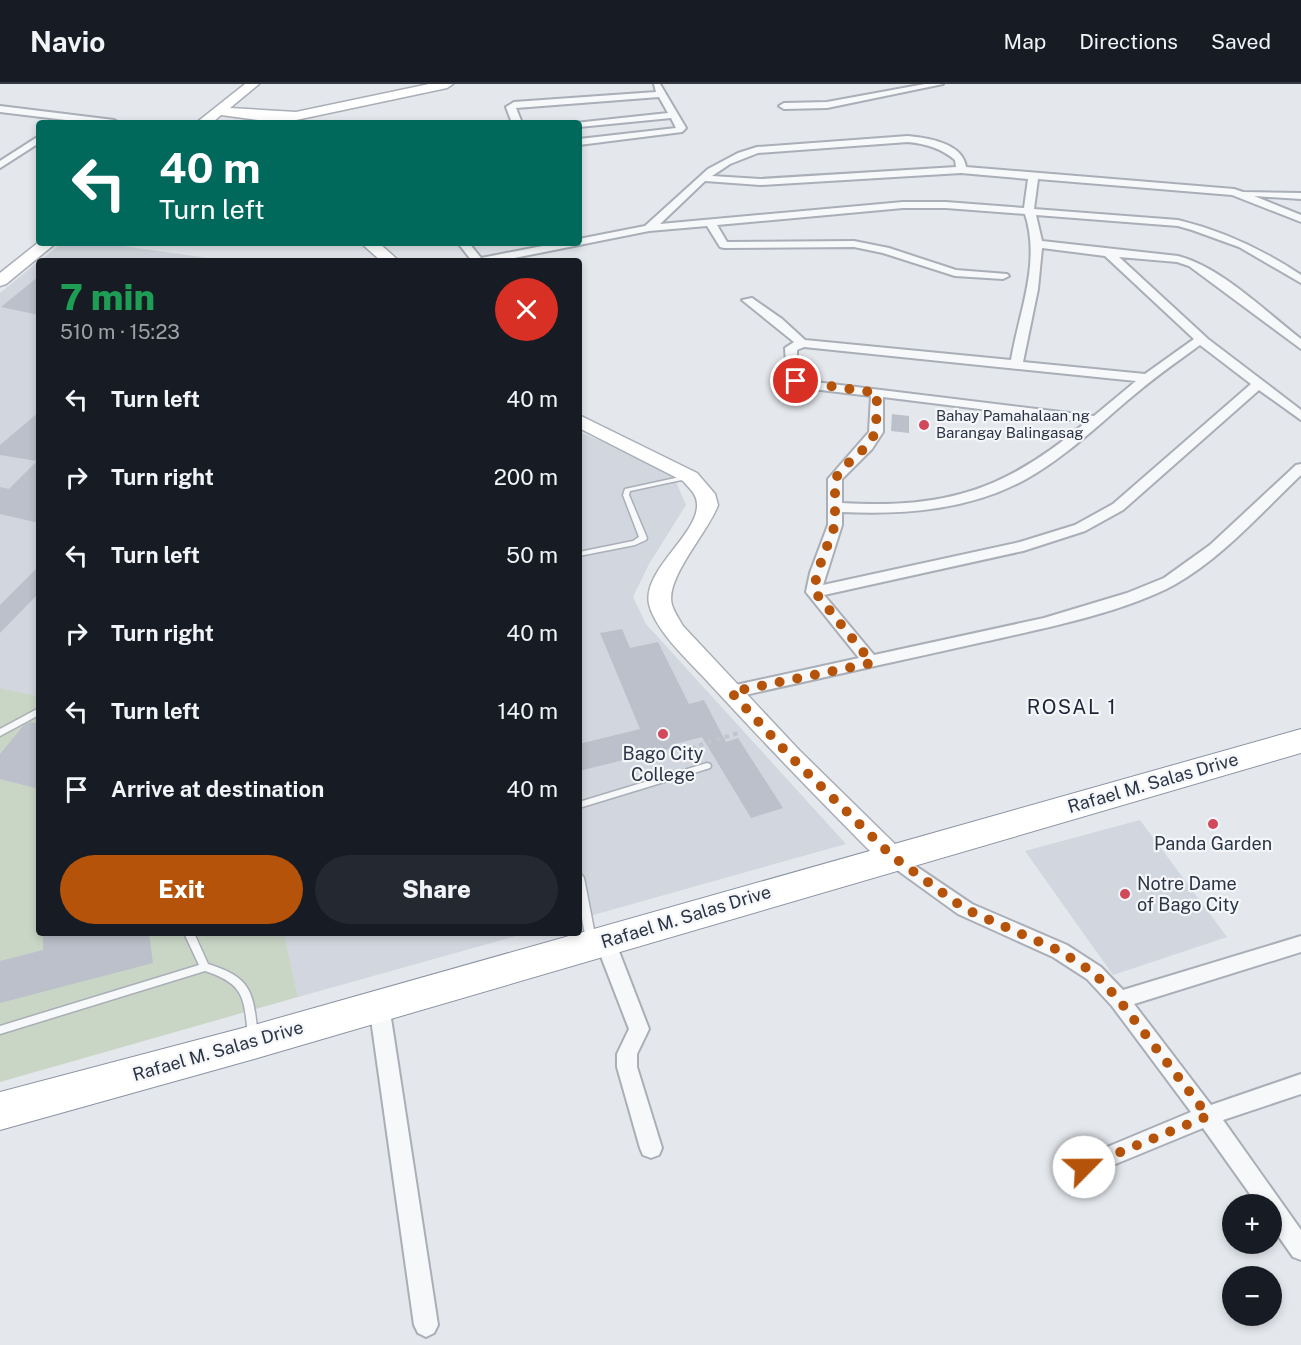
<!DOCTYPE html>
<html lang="en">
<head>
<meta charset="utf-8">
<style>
	:root { --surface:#171b24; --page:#242831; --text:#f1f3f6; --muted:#9ea1a6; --line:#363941; --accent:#b45309 }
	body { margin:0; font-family:"Public Sans",sans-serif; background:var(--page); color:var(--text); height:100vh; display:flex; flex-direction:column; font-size:22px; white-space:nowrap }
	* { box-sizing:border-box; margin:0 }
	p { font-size:20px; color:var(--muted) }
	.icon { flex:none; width:33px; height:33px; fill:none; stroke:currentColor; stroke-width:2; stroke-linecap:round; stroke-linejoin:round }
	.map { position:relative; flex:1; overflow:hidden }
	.sheet { position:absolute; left:36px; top:174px; width:546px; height:678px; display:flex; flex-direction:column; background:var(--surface); border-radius:6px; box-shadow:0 3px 9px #0003 }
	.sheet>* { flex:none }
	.guide { position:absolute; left:36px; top:36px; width:546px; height:126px; border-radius:6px; box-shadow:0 3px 9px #0003; background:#00695c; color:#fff; overflow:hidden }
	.tools { position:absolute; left:1222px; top:1110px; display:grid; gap:12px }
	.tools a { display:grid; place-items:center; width:60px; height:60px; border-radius:50%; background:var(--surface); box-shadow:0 3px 9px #0003; font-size:30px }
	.pin { position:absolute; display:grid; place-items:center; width:51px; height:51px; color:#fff; margin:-26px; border:3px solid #fff; border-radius:50%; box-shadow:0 2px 6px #0007 }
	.me { position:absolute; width:66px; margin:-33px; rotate:67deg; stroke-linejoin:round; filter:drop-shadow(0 0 4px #0008) }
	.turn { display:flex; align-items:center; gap:21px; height:126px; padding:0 24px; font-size:27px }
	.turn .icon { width:78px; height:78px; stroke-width:2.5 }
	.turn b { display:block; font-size:42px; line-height:51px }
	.round { display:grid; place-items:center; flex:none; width:63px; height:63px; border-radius:32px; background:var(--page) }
	.overview { display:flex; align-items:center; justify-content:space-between; height:102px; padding:0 24px }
	h1 { font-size:36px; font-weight:800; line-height:45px; color:#1e9e55 }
	.primary-button { display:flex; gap:12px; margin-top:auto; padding:12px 24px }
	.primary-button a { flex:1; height:69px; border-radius:36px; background:var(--accent); color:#fff; font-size:24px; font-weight:800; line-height:69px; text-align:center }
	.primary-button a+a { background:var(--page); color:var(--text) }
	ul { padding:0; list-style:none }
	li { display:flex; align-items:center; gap:18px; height:78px; padding:0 24px }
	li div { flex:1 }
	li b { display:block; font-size:22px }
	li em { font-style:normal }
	header { display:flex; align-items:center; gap:36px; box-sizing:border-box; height:84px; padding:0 30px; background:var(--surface); border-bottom:2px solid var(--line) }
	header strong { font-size:28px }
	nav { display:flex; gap:33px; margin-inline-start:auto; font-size:21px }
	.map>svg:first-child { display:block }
	.built { fill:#d2d6de }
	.green { fill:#c9d6c5 }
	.building { fill:#bbc0ca }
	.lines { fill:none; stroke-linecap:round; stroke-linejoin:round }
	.lane-casing { stroke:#a9aeb7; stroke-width:3 }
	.street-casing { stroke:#a9aeb7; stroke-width:4 }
	.secondary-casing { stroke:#a9aeb7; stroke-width:3 }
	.highway-casing { stroke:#8b94a3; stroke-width:2 }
	.path { stroke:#c2c5cb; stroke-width:4; stroke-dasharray:4.5 4.5; stroke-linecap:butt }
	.lane { fill:#f7f8fa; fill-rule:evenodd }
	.street { fill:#f7f8fa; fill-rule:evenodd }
	.secondary { fill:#fff; fill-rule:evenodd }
	.highway { fill:#fff; fill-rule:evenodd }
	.route { stroke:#b45309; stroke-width:10; stroke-dasharray:0 18 }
	.poi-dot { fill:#d1495b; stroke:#f4f6f9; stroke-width:2 }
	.labels { text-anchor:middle; stroke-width:4.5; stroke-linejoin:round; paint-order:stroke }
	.far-poi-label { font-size:15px; fill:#2b3445; stroke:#f4f6f9; text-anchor:start }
	.poi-label { font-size:18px; fill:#2b3445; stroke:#f4f6f9 }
	.street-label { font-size:18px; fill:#2b3445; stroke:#f4f6f9 }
	.neighbourhood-label { font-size:20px; letter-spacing:1.5px; fill:#1d2536; stroke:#f4f6f9 }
</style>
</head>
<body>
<header>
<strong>Navio</strong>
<nav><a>Map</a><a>Directions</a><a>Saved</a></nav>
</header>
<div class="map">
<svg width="1301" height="1261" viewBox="0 0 1301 1261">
	<rect width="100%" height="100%" fill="#e4e7ec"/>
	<!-- built -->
	<path class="built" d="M62 159H100L230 177H40Z
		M39 177V612L0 604V209Z
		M579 348 633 370 673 391 686 421 649 480 633 513 646 540 846 760 579 835Z
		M1140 736 1227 853 1113 891 1025 767Z
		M284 849H527L298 913Z"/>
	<!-- green -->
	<path class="green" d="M0 604 39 612V849H284L298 913 0 998Z"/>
	<!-- building -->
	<path class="building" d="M39 192V231L1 223Z
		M39 328V439L0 430V403L9 405 37 377 0 371V361Z
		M892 330 909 332V349L891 347Z
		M39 482V509L0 549V521Z
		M622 545 630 564 658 558 689 620 704 616 726 658 738 654 783 724 751 734 702 653 671 661 672 664 579 687V660L640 645 600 549Z
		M31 638 39 640V705L0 695V670L24 641Z
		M43 849H149L153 879 0 919V877L43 866Z"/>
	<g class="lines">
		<!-- lane casing -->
		<g class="lane-casing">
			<path id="lane" d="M689 391 692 393 691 394 630 407 629 411 647 454 646 456 635 461 579 472V468L633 457 639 453 623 411 625 405Z
				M39 624V631L0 652V645Z
				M707 679 710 680 711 682 710 684 579 724V718Z
				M579 790 582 791 584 794 596 856 594 859 591 860 588 859 586 856 579 818Z
				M184 849H194L208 880C253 894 253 909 258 952L257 955 253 957 249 955 248 952C244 914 245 900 205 887L0 950V942L199 881Z"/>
		</g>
		<!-- street casing -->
		<g class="street-casing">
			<path id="street" d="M654 0H660L686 44 682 48 579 61V55L676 44 671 34 579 43V39H575L668 29 659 13 516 24 522 39H512L506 23 514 18 656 8Z
				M925 0H943L827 24 784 25 779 22 784 19 827 18Z
				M0 22 114 36 119 39H91L0 28Z
				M39 52V59L0 84V77Z
				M908 52C928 54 963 59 966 83L1234 105 1243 108 1301 109V115L1254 112 1301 131V138L1232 111 1038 95 1034 125 1178 136C1223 147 1262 165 1301 191V199L1239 163 1192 146 1178 142 1036 131 1042 157 1178 172C1221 183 1266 228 1301 255V265L1189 182 1177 178 1119 173 1208 255 1301 326V336L1259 306 1123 426 1085 447 1023 467 824 511 874 571 1044 534 1127 509 1164 494 1210 461 1296 381 1301 380V391C1261 429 1222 474 1174 501 1122 529 1041 545 983 558 898 577 816 595 731 614L725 612 723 608 725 604 731 602 859 574 806 508 810 489 828 441V395L869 348 871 312 804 304 787 296 785 264 794 258 742 216 752 214 782 235 805 256 1011 276C1019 228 1041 179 1025 130L946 124H903L717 141 727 158 854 157 889 164 956 186 1007 190 1009 192 1003 195 955 192 883 169 854 163 724 164 720 163 707 142 649 147 499 177H472L458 159H469L481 174 558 159H579V155L645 142 708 85 738 69 757 63ZM908 58C926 60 941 64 955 76L956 83 760 95 712 92 730 80 758 69ZM961 89 1028 95 1024 124 946 118H903L660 140 705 97 760 101ZM1042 164 1105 172 1194 255 1145 290 1023 278 1038 205ZM1200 261 1251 300 1113 420 1075 441 1020 458 823 501 842 441V428C905 431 972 426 1028 394 1065 373 1096 343 1128 316 1151 296 1175 279 1200 261ZM804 263 1136 297 1094 332 807 297 797 291V266ZM883 313 1086 338C1006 406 947 425 842 419V395L872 365 883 348Z
				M892 766 972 820 1067 861 1101 883 1123 906 1301 852V868L1134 920 1211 1021 1301 990V1010L1223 1036 1301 1146V1176L1293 1173 1272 1143V1120H1257L1203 1044 1084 1093 1076 1090 1073 1083 1076 1076 1191 1028 1112 922 1087 895 1053 873 958 830 886 778 883 773 886 768Z
				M605 849 612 851 615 857 649 945 637 970V983L662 1064 659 1071 651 1074 643 1071 640 1064 617 983V970L629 945 595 857 598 851Z
				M379 912 386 915 389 921 438 1241 434 1249 426 1253 418 1249 414 1241 369 921 372 915Z"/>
		</g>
		<!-- secondary casing -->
		<g class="secondary-casing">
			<path id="secondary" d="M245 0H259L230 24 296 28 429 0H453L447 4 296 36H258L221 31 212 39H196Z
				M39 158 56 159 6 200 0 202V189Z
				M361 159H379L399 177H381Z
				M579 331 697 389 715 410 718 421C709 447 664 495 672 521 674 528 679 535 683 542L799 666 901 766 905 773 901 780 892 784 883 780C824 721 766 661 709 599 691 579 655 547 649 520 642 486 699 450 697 420 697 410 689 404 683 397L579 344Z"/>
		</g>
		<!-- highway casing -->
		<g class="highway-casing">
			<path id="highway" d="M1301 645V669L254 975 0 1046V1008L254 941Z"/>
		</g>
		<!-- path -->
		<path class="path" d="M702 673 694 663 741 648"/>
		<!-- lane -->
		<use href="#lane" class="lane"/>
		<!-- street -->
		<use href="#street" class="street"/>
		<!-- secondary -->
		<use href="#secondary" class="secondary"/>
		<!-- highway -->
		<use href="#highway" class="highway"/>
	</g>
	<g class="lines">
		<!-- route -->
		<path class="route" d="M796 297 877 309 876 348 867 362 843 384 835 395V441L817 489 814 507 872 579 731 608 790 672 892 772 965 825 1060 867 1094 889 1119 916 1208 1032 1084 1083"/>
	</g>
	<!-- markers -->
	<g class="poi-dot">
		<circle cx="924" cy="341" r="6"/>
		<circle cx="663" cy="650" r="6"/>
		<circle cx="1213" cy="740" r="6"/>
		<circle cx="1125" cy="810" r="6"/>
	</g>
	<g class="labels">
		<!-- far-poi labels -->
		<g class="far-poi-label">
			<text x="936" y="337">Bahay Pamahalaan ng<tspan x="936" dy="17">Barangay Balingasag</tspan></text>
		</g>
		<!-- poi labels -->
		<g class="poi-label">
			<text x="663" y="676">Bago City<tspan x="663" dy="21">College</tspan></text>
			<text x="1213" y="766">Panda Garden</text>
			<text x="1137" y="806" text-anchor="start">Notre Dame<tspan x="1137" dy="21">of Bago City</tspan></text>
		</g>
		<!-- street labels -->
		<g class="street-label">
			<text transform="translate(1153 699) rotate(-16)" y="6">Rafael M. Salas Drive</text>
			<text transform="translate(686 833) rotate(-17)" y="6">Rafael M. Salas Drive</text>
			<text transform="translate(218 967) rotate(-16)" y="6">Rafael M. Salas Drive</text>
		</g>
		<!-- neighbourhood labels -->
		<g class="neighbourhood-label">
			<text x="1072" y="630">ROSAL 1</text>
		</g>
	</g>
</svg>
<div class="tools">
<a>+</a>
<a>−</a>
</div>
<div class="pin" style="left:796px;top:297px;background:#d93025"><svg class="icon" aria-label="arrive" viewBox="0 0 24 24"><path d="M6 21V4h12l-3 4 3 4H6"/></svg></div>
<svg class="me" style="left:1084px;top:1083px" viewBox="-20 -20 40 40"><circle r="19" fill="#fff"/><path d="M0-13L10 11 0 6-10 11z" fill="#b45309"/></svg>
<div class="guide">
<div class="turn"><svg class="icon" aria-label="left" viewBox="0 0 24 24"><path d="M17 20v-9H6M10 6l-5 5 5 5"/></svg><div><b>40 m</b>Turn left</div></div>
</div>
<section class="sheet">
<div class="overview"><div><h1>7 min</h1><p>510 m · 15:23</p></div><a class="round" style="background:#d93025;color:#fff"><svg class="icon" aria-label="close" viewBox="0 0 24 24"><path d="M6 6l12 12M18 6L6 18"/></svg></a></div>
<ul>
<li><svg class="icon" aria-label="left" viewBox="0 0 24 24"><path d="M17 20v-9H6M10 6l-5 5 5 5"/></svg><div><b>Turn left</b></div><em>40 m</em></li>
<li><svg class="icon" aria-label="right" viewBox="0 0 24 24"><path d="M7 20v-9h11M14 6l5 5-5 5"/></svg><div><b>Turn right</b></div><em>200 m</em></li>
<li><svg class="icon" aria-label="left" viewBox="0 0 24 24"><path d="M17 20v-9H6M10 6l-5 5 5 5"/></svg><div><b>Turn left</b></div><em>50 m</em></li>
<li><svg class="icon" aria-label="right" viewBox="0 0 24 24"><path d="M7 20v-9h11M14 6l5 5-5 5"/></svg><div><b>Turn right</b></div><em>40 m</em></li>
<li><svg class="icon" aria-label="left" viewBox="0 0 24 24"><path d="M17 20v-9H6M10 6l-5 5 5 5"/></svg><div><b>Turn left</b></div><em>140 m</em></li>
<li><svg class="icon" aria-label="arrive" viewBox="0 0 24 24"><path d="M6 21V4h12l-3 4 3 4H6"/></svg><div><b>Arrive at destination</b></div><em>40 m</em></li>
</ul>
<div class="primary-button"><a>Exit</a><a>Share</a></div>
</section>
</div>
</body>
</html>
